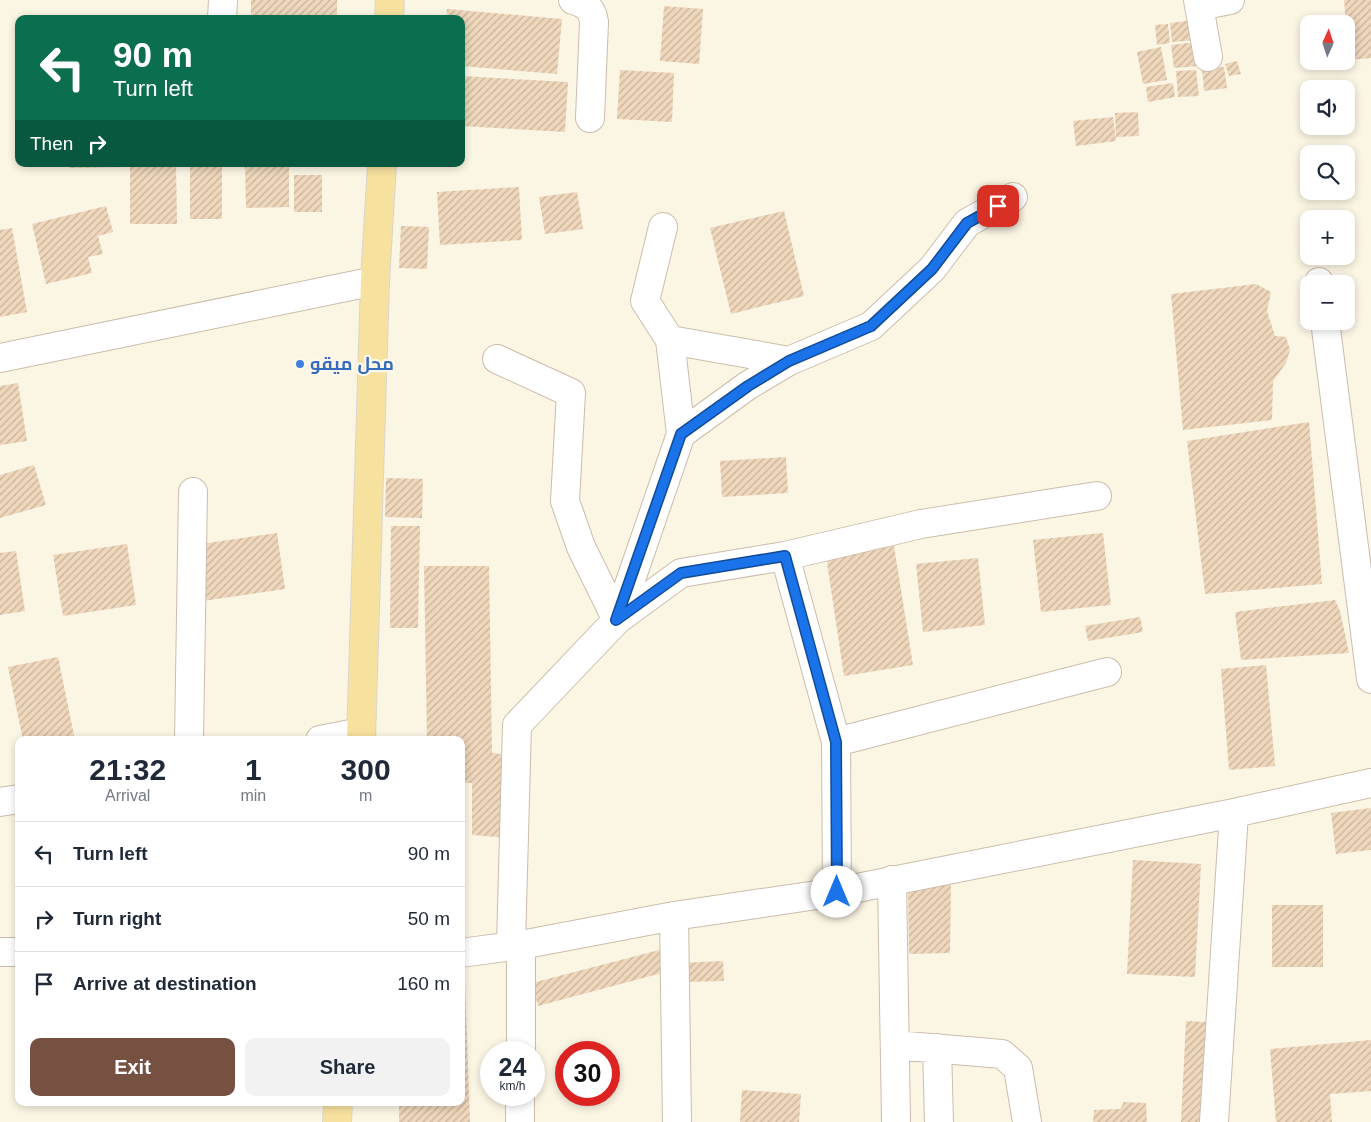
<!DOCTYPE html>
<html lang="en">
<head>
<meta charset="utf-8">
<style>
	:root { --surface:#fff; --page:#f2f2f3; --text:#1f2937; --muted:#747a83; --line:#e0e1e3; --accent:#765041 }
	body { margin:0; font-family:Arial,Cairo,sans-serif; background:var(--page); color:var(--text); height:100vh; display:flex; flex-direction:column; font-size:19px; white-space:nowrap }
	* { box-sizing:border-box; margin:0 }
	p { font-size:16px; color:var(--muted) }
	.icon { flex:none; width:28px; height:28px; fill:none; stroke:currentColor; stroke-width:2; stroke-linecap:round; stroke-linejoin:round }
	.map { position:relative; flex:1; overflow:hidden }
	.side { position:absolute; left:15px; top:736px; width:450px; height:370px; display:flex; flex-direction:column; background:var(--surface); border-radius:10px; box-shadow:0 2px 8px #0003 }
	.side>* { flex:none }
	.top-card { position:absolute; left:15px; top:15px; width:450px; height:152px; border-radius:10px; box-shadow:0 2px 8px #0003; background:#0b6e4f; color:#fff; overflow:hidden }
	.needle { width:32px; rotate:3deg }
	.buttons { position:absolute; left:1300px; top:15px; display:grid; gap:10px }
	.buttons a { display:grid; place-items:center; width:55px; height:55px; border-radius:10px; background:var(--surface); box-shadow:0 2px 8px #0003; font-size:25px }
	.speed { position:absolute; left:480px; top:1041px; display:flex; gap:10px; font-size:25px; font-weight:700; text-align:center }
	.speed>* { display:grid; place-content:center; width:65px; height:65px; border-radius:50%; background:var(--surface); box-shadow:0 2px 8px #0003; line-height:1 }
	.speed small { font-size:12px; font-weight:400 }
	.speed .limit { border:8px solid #d22; background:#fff; color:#111 }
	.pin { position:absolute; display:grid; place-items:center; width:42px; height:42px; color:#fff; margin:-21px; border-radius:10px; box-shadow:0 2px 8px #0006 }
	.me { position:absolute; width:55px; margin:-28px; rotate:0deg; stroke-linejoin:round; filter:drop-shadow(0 0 4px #0008) }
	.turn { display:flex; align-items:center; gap:18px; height:105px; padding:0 15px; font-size:22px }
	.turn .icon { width:65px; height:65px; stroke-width:2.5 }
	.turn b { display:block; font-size:35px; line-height:42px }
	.then { display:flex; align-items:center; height:48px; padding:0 15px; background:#0003; gap:10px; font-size:19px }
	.eta { display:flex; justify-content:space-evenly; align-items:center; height:85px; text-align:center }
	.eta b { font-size:30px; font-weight:800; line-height:35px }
	.button { display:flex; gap:10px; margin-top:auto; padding:10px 15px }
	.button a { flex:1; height:58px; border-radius:10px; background:var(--accent); color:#fff; font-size:20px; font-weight:800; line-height:58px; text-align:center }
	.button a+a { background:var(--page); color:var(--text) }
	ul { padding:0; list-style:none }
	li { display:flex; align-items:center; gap:15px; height:65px; padding:0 15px; border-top:1px solid var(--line) }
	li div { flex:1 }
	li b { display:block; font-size:19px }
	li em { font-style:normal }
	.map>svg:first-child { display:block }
	.building { fill:url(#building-hatch) }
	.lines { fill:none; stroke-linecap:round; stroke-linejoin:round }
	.minor-casing { stroke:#ccbdab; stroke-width:30 }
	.major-casing { stroke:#dad5d0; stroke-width:30 }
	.minor { stroke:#fff; stroke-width:28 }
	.major { stroke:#f7e19f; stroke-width:28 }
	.route-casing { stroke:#114b97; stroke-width:12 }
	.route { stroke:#1a73e8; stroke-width:9 }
	.shop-dot { fill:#3f7fe0; stroke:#fef8ea; stroke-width:2 }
	.labels { text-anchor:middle; stroke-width:4.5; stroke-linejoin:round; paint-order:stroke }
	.shop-label { font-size:18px; font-weight:bold; fill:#366cbe; stroke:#fef8ea; text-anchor:start }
</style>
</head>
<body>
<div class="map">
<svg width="1371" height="1122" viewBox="0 0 1371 1122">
	<defs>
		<pattern id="building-hatch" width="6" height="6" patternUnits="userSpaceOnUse" patternTransform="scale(1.25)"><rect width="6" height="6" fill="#efd7bc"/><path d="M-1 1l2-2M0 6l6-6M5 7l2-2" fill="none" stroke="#c6b29b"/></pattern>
	</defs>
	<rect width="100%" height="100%" fill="#fbf5e4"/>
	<!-- building -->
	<path class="building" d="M251 0H337V16L251 17Z
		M1344 0H1371V58L1349 60Z
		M664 6 703 9 699 64 660 61Z
		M447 9 562 19 557 74 461 66V19H446Z
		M1194 20 1196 40 1172 42 1170 23Z
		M1168 24 1170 43 1157 45 1155 25Z
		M1197 42 1199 66 1174 68 1171 45Z
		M1161 47 1167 80 1143 84 1137 52Z
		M1237 61 1241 74 1229 76 1225 64Z
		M1224 67 1227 88 1204 91 1202 69Z
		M620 70 674 73 672 122 617 119Z
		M1196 70 1199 96 1178 97 1176 71Z
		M461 76 568 82 565 132 461 126Z
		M1173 83 1175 97 1148 102 1146 87Z
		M1138 112 1139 136 1116 137 1115 113Z
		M1113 117 1116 141 1076 146 1073 121Z
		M69 164H130V167L69 168Z
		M190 164H222V219H190Z
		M245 164H289V207L246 208Z
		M130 167H176L177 224H130Z
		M294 175H322V212H294Z
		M519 187 522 240 440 245 437 192Z
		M577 192 583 229 545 234 539 197Z
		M106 206 113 232 98 236 103 254 88 257 92 273 46 284 32 224Z
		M784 211 804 296 731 314 710 228Z
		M401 226 429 227 427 269 399 268Z
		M12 228 27 312 0 317V230Z
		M1256 284 1271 292 1267 311 1275 336 1286 337 1290 350 1286 363 1273 381 1272 420 1183 430 1171 294Z
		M18 383 27 441 0 445V386Z
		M1309 422 1322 584 1205 594 1187 441Z
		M786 457 788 493 722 497 720 461Z
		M34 465 46 505 0 518V475Z
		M386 478 423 479 422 518 385 517Z
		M391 526H420L418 628H390Z
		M277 533 285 589 203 601 194 545Z
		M1103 533 1111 605 1041 612 1033 540Z
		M127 544 136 605 63 616 53 555Z
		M894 546 913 665 844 676 826 556Z
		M16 551 25 611 0 615V553Z
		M978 558 985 625 923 632 916 564Z
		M424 566H489L492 753 515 756 511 838 472 835V783H461V740H427Z
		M1335 600 1340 611 1349 653 1241 660 1235 612Z
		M1140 617 1143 632 1088 641 1085 626Z
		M58 657 75 740H23L8 667Z
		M1266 665 1275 766 1229 770 1221 669Z
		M1371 808V850L1336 854 1331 813Z
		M1133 860 1201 864 1195 977 1127 974Z
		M951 880 950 953 909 954 908 889Z
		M1272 905H1323V967H1272Z
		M667 948 673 970 538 1006 532 983Z
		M723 961 724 981 681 982 680 963Z
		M461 984H465L470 1122H399V1102H461Z
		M1186 1021 1207 1022 1203 1122H1181Z
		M1371 1040V1091L1330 1094 1332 1122H1276L1270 1049Z
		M742 1090 801 1094 799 1122H740Z
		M1124 1102 1146 1103 1147 1122H1093L1094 1110 1120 1109Z"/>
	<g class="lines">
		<!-- minor casing -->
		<g class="minor-casing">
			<path id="minor" d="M573 0C586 4 592 8 594 22L590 118
				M1198 0 1208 57
				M1199 6 1230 0
				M222 19 223 0
				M663 227 645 301 670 340 681 434
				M1319 282 1320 284
				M1325 321 1371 679
				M670 340 789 361
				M0 358 375 281
				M497 359 571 393 565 501 581 547 617 620 681 434 747 386 789 361 871 326 932 269 967 223 1013 197
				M785 556 836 742 837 892
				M189 740 193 492
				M320 740 361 732
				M836 742 1107 672
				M0 802 19 799
				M892 880 896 1122
				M674 916 677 1122
				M511 945 517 725 617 620 681 573 785 556 921 524 1097 496
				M0 952H19
				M461 953 521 945 674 916 837 892 1234 813 1371 783
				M895 1045 1002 1054 1018 1068 1027 1122
				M937 1048 939 1122
				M521 1052V945
				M520 1122V1095
				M1214 1122 1234 813"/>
		</g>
		<!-- major casing -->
		<g class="major-casing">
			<path id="major" d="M389 19 390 0
				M361 740 375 281 382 164
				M337 1122 338 1102"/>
		</g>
		<!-- minor -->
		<use href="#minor" class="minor"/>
		<!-- major -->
		<use href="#major" class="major"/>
	</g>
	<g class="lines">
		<!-- route casing -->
		<g class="route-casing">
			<path id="route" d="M837 892 836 742 785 556 681 573 616 620 681 434 748 386 789 361 871 326 932 269 967 223 998 206"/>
		</g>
		<!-- route -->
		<use href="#route" class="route"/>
	</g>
	<!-- markers -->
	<circle class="shop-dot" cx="300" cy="364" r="5"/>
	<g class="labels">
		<!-- shop labels -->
		<g class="shop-label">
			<text x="310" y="370">محل ميقو</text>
		</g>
	</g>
</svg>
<div class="buttons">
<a><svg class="needle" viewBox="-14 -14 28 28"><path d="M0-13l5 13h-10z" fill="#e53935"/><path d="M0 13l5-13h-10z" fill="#747a83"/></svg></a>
<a><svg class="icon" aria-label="sound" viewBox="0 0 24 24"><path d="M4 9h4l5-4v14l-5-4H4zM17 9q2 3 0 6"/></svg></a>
<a><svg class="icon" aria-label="search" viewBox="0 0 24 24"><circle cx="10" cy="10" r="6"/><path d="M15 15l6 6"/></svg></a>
<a>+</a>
<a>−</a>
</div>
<div class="speed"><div>24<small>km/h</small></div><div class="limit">30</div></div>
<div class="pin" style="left:998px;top:206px;background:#d93025"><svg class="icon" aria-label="arrive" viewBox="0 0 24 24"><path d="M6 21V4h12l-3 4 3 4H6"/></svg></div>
<svg class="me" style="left:837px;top:892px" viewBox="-20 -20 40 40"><circle r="19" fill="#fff"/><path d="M0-13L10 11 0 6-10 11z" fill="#1a73e8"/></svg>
<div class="top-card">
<div class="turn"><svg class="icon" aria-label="left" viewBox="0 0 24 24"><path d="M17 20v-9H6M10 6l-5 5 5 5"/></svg><div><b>90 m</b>Turn left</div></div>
<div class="then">Then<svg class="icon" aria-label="right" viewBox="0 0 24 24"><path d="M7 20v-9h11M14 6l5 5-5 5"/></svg></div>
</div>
<section class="side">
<div class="eta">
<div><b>21:32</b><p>Arrival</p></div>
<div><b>1</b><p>min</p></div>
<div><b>300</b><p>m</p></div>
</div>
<ul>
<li><svg class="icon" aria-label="left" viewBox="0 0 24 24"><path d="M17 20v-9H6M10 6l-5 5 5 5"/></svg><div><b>Turn left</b></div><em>90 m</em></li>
<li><svg class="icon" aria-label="right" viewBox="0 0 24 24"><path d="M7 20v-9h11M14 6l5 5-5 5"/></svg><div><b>Turn right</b></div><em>50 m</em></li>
<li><svg class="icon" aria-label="arrive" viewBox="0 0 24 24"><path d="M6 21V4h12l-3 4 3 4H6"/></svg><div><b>Arrive at destination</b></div><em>160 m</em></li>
</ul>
<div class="button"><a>Exit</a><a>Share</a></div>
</section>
</div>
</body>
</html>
